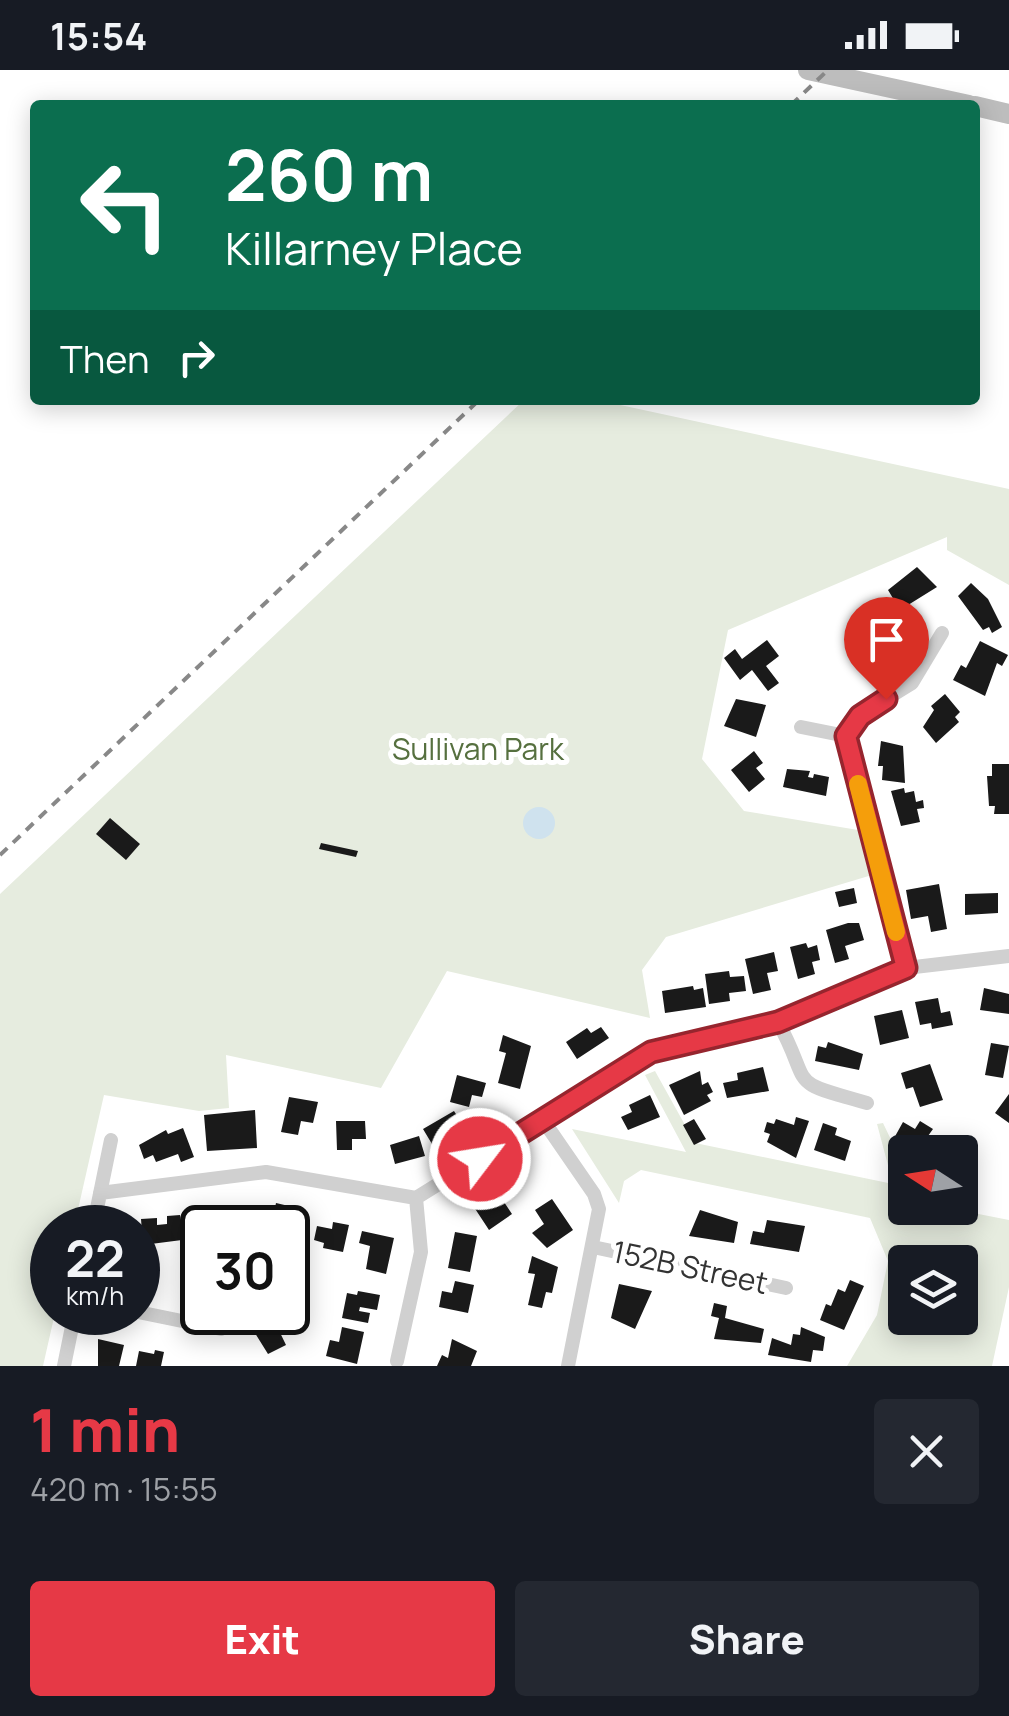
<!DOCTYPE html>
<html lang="en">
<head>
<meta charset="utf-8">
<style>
	:root { --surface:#171b24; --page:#242831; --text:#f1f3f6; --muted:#9ea1a6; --accent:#e63946 }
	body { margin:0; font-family:Manrope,sans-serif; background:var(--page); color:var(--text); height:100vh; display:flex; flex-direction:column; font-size:38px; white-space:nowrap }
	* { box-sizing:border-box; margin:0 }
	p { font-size:32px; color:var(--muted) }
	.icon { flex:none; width:55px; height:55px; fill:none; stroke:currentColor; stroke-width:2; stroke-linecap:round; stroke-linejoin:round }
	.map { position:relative; height:1296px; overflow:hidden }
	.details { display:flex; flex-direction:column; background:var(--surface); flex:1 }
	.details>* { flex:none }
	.banner { position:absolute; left:30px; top:30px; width:950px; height:305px; border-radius:10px; box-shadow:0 5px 25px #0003; background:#0b6e4f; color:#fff; overflow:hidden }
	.needle { width:65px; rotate:282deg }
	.controls { position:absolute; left:888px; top:1065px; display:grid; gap:20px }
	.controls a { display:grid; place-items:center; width:90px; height:90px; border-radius:10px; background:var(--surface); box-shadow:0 5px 25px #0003; font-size:50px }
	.speed { position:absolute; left:30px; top:1135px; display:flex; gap:20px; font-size:50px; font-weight:700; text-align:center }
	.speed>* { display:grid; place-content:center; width:130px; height:130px; border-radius:50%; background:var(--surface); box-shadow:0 5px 25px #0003; line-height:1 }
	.speed small { font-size:25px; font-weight:400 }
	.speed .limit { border:5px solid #111; border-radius:15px; background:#fff; color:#111 }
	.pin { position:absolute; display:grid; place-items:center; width:85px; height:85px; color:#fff; margin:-102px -42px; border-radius:50% 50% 50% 0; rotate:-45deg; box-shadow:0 0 10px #0007 }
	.pin .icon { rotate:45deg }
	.me { position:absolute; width:110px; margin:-55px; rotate:59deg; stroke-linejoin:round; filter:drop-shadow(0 0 8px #0008) }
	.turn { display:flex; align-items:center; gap:35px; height:210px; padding:0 30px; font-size:45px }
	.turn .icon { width:130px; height:130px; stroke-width:2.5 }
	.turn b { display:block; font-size:70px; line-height:85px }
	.then { display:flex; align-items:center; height:95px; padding:0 30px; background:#0003; gap:20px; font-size:38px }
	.round { display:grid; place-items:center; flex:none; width:105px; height:105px; border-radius:10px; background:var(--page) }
	.headline { display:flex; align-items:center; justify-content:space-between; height:170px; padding:0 30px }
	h1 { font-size:60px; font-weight:800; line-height:75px; color:var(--accent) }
	.button { display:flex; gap:20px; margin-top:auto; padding:20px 30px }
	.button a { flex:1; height:115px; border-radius:10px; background:var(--accent); color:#fff; font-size:40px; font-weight:800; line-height:115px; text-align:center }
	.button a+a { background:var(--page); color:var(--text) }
	.status { display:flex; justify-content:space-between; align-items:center; height:70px; padding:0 50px; background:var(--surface); direction:ltr }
	.status svg { height:28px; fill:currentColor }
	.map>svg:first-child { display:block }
	.green { fill:#e6ecdf; fill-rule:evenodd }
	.water { fill:#cfe2ee }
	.building { fill:#1a1a1a }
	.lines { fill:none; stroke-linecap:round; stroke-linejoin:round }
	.street { stroke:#d0d0d0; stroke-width:14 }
	.secondary { stroke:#bdbdbd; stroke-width:20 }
	.rail { stroke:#888; stroke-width:4; stroke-dasharray:10 8; stroke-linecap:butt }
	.route-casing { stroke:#96252e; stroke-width:25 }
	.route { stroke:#e63946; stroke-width:18 }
	.slow { stroke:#f59e0b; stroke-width:18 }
	.labels { text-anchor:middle; stroke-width:10; stroke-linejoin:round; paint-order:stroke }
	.park-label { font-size:30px; fill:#56703f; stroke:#fff }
	.street-label { font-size:30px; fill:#333; stroke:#fff }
</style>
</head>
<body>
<div class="status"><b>15:54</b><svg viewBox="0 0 49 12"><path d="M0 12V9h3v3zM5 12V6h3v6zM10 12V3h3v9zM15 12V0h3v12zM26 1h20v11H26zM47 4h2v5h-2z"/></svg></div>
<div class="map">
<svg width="1009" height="1296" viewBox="0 0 1009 1296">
	<rect width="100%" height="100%" fill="#fff"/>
	<!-- green -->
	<path class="green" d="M524 330H597L1009 419V515L947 480V467L728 560 702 689 744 741 858 760 872 805 666 867 642 900 650 948 447 901 381 1018 226 985 229 1038 199 1041 104 1025 74 1157 52 1158 55 1243 43 1296H0V824Z
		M655 1001 695 1073 893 1114 877 1054 883 1053 905 1099V1138H948L1009 1150V1217L992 1296H847L877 1245 888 1191 870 1148 641 1100 624 1111 619 1133 572 1059 686 1082 645 1005ZM905 1192H960V1248H905Z"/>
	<!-- water -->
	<path class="water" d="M523 753a16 16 0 1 1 32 0a16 16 0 1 1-32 0Z"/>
	<!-- building -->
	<path class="building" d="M917 497 937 517 900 540 888 520Z
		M971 513 988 529 1002 557 992 563 989 557 983 560 958 526Z
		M883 543 894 549 890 574 899 579 894 588 870 576 872 570 867 567Z
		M767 570 779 586 766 596 779 613 768 621 752 600 740 610 724 588 735 579 742 589Z
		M980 571 1008 585 1002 596 997 593 985 626 953 610 961 595 966 598Z
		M945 624 960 642 955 647 959 652 936 673 923 657 934 640 931 636Z
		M736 629 766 635 756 667 724 656Z
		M881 671 903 676 905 713 882 710 883 696H878Z
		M754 681 763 693 756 698 765 709 749 722 731 700Z
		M992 694H1009V744H994L995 736H989L987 706H992Z
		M787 699 810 701 808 707 813 708 814 704 829 707 826 726 783 717Z
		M904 718 905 723 914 721 916 732 923 730 924 738 917 739 920 752 901 756 891 721Z
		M110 748 140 774 126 790 96 764Z
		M321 773 358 781 356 787 319 779Z
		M939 814 947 859 931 862 928 846 911 849 906 820Z
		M854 818 857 833 839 837 835 822Z
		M998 823V843L965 845V824Z
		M848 853H859L864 870 845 876 849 889 835 893 826 860Z
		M806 873 808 878 817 875 820 890 812 892 815 904 798 909 790 877Z
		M774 882 778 901 767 903 771 920 753 924 745 889Z
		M729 901 730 907 744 906 746 921 729 923 730 931 709 934 705 904Z
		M693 916 694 920 703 918 706 937 665 943 662 921Z
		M984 918 1009 924V944L980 940Z
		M938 928 941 943 950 941 953 955 932 959 931 953 920 955 915 932Z
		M902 940 909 968 880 975 874 946Z
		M601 957 609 968 577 989 566 972 587 958 591 963Z
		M503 965 531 976 520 1019 498 1013 506 983 499 981Z
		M828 972 863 984 859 1000 815 991 818 976 826 978Z
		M991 973 1009 976 1003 1008 985 1005Z
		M930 994 943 1030 920 1037 913 1017 906 1019 901 1003Z
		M763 997 769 1021 727 1028 723 1013 738 1010 737 1003Z
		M700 1001 702 1015 708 1012 713 1022 707 1025 711 1031 684 1045 669 1015Z
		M457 1005 486 1013 482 1027 472 1025 469 1037 450 1032Z
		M1009 1024V1053L995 1043Z
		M650 1025 660 1047 628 1060 621 1047 632 1042 629 1035Z
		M289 1027 318 1032 313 1053 301 1051 298 1065 281 1062Z
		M255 1040 257 1078 207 1081 204 1045Z
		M454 1041 464 1057 435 1079 423 1059Z
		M796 1047 809 1051 796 1088 767 1072 770 1064 764 1062 767 1052 774 1054 776 1049 794 1055Z
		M694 1049 706 1069 694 1075 683 1055Z
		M336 1051H365L366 1069H352V1080H337Z
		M920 1051 933 1059 928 1066 935 1070 928 1082H915L893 1070 903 1052 915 1059Z
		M823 1053 837 1058 835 1065 851 1071 845 1091 814 1080Z
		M183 1058 194 1087 181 1092 178 1084 156 1092 153 1085 144 1089 139 1075 166 1060 168 1064Z
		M419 1066 425 1086 395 1094 390 1075Z
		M496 1120 512 1144 489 1160 470 1131Z
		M552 1129 573 1160 547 1178 532 1163 544 1154 535 1140Z
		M276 1133 293 1137 288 1158H258L261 1144 273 1147Z
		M237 1137 239 1158H211L210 1146Z
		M700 1140 738 1152 734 1173 689 1166Z
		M180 1145 182 1170 143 1175 141 1149 157 1148V1155L167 1154V1146Z
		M767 1150 805 1156 799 1182 750 1174 753 1161 764 1163Z
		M333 1152 349 1155 343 1182 323 1178 324 1173 314 1170 317 1156 332 1159Z
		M362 1161 394 1168 386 1204 366 1199 370 1176 359 1173Z
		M455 1162 477 1166 470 1202 448 1198Z
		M532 1186 558 1197 552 1223 546 1222 542 1238 528 1235 535 1204 528 1203Z
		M138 1188 150 1191 143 1223 138 1222Z
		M199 1195H202V1228L192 1226Z
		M850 1210 864 1216 844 1260 820 1250 826 1234 831 1236 838 1219 845 1222Z
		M455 1211 474 1215 468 1243 439 1237 442 1221 452 1223Z
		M619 1214 652 1221 635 1259 611 1248Z
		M358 1221 380 1225 377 1240 360 1237 359 1241 370 1243 368 1253 342 1248 347 1223 357 1225Z
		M714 1233 727 1236 725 1248 764 1259 761 1273 714 1269 719 1248 711 1246Z
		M242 1242H270L286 1275 268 1284Z
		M342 1257 364 1262 357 1294 326 1286 330 1270 339 1272Z
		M801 1257 825 1267 823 1281 813 1280 811 1292 768 1285 772 1268 791 1275 793 1264 800 1265Z
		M98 1269 124 1275 119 1296H98Z
		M452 1269 477 1281 471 1296H437L442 1285 448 1288Z
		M155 1280 164 1282 161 1296H136L139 1281 154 1284Z"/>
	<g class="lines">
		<!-- street -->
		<path class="street" d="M801 657 846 666
			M906 898 846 666 860 645 912 613 942 563
			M778 952C814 1018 783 1010 867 1033
			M543 1050 594 1124 599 1139 568 1296
			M100 1123 266 1102 416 1128 651 982 778 952 906 898 1009 886
			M93 1158 111 1070
			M593 1177 786 1218
			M138 1242 221 1259
			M397 1291 421 1182 416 1128
			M64 1296 75 1242"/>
		<!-- secondary -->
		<path class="secondary" d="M808 0 969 35
			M975 36 1009 44"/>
		<!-- rail -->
		<path class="rail" d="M791 35 828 0
			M0 785 479 330"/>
	</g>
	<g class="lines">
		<!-- route casing -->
		<g class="route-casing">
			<path id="route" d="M480 1089 651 982 778 952 906 898 846 666 860 646 886 629"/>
		</g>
		<!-- route -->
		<use href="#route" class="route"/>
		<!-- slow -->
		<path class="slow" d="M858 714 896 862"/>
	</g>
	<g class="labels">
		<!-- park labels -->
		<g class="park-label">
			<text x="478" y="690">Sullivan Park</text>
		</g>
		<!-- street labels -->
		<g class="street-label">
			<text transform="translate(690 1198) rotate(12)" y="10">152B Street</text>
		</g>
	</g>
</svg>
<div class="controls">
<a><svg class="needle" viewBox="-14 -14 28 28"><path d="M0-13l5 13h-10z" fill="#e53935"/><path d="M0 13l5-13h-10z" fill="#9ea1a6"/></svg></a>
<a><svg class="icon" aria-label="layers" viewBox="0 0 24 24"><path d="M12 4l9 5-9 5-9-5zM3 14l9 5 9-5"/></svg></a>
</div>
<div class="speed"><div>22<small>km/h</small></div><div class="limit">30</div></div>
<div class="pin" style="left:886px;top:629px;background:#d93025"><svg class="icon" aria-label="arrive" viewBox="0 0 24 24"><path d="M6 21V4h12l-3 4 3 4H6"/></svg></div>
<svg class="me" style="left:480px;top:1089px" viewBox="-20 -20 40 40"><circle r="17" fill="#e63946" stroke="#fff" stroke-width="3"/><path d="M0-11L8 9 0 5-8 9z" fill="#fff"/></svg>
<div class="banner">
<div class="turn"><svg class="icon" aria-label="left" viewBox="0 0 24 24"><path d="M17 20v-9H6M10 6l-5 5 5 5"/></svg><div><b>260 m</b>Killarney Place</div></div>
<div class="then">Then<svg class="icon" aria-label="right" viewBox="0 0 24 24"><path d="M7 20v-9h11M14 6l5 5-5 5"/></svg></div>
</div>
</div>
<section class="details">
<div class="headline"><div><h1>1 min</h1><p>420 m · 15:55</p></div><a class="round"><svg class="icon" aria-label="close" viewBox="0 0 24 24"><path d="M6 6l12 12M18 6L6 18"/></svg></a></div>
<div class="button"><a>Exit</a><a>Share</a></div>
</section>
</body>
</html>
